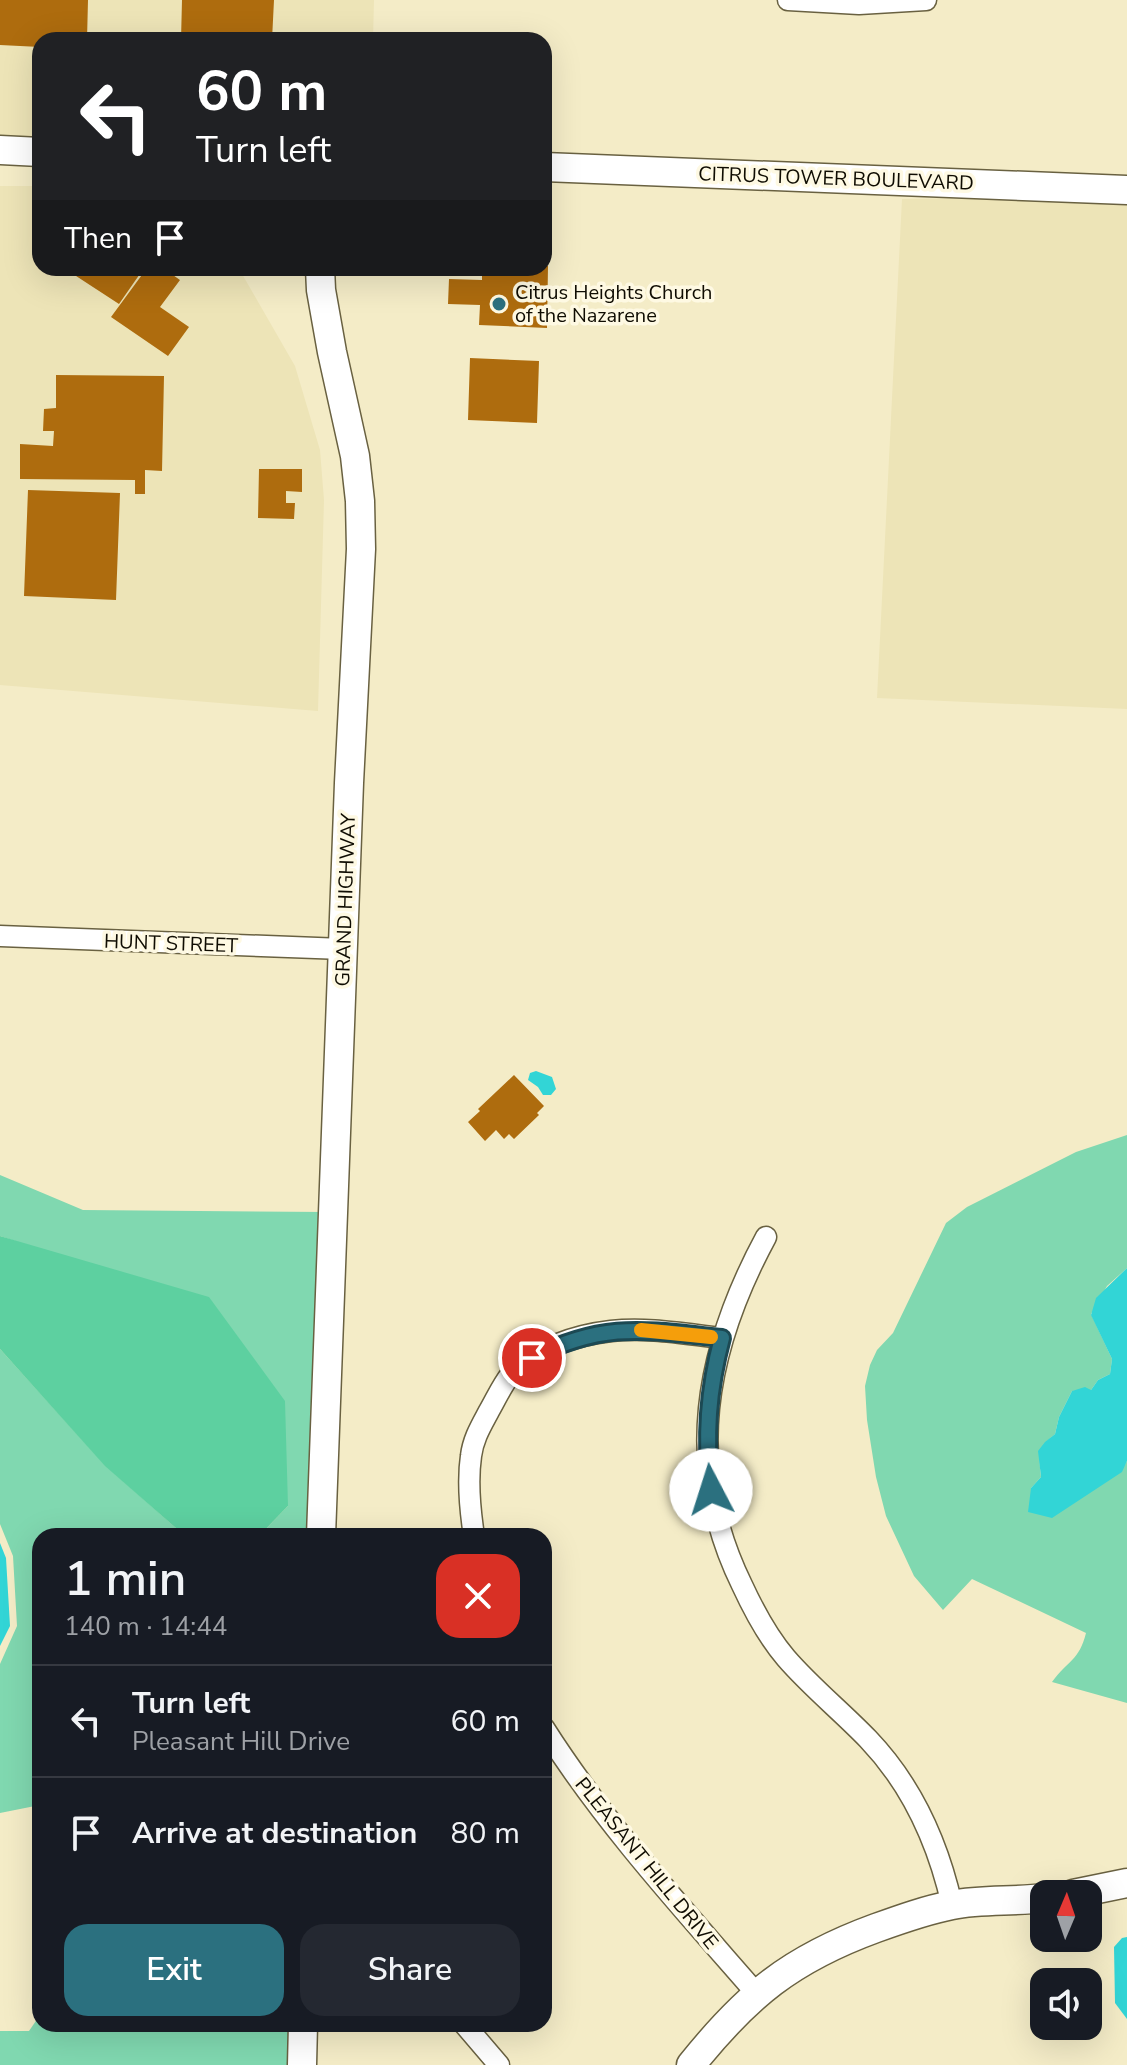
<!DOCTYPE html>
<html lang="en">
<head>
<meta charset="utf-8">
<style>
	:root { --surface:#171b24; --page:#242831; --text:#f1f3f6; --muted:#9ea1a6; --line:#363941; --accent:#2b707f }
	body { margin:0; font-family:"Nunito Sans",sans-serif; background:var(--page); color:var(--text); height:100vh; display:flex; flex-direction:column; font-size:30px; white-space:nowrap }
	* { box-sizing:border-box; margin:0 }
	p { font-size:26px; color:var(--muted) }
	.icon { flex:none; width:44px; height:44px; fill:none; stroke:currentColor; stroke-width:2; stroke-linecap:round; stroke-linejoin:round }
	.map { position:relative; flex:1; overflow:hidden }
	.details { position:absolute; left:32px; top:1528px; width:520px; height:504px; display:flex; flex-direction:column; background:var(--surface); border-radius:24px; box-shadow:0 8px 32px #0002 }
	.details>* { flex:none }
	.guide { position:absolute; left:32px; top:32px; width:520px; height:244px; border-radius:24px; box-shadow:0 8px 32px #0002; background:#202124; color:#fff; overflow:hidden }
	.needle { width:52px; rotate:2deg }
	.fabs { position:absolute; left:1030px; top:1880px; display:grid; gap:16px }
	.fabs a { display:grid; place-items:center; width:72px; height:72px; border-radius:16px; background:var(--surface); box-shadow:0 8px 32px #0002; font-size:40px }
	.pin { position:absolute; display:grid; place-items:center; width:68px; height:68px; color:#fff; margin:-34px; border:4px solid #fff; border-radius:50%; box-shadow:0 2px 8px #0007 }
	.me { position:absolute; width:88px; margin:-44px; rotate:355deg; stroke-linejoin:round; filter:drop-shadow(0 0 6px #0008) }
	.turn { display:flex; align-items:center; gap:28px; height:168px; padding:0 32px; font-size:36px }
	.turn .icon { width:104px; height:104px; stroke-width:2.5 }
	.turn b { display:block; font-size:56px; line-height:68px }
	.then { display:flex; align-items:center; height:76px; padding:0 32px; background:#0003; gap:16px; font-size:30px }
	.round { display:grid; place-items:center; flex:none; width:84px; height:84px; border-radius:24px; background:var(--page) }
	.summary { display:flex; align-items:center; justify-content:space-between; height:136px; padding:0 32px }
	h1 { font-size:48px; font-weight:600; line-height:60px }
	.primary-button { display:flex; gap:16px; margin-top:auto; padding:16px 32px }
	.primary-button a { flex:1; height:92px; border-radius:24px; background:var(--accent); color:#fff; font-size:32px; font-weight:600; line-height:92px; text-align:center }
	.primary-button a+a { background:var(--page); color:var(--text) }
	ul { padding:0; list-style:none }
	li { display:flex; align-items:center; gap:24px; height:112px; padding:0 32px; border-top:2px solid var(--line) }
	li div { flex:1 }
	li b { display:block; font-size:30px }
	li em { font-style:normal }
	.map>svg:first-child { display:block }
	.built { fill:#ede4b7 }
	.green { fill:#80d8b0 }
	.forest { fill:#5dd0a0 }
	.water { fill:#32d5d6 }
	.building { fill:#ae6c0e }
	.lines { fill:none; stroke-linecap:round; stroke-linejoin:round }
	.street-casing { stroke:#696141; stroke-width:23 }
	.secondary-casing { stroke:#696141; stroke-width:31 }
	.street { stroke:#fff; stroke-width:20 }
	.secondary { stroke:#fff; stroke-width:28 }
	.route-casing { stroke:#1c4953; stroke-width:20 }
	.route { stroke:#2b707f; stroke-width:14 }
	.slow { stroke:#f59e0b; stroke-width:14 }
	.poi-dot { fill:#2b707f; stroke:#fef9e3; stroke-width:3 }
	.labels { text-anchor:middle; stroke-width:7; stroke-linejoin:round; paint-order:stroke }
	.street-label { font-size:20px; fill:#0f0c02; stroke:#fef9e3 }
	.poi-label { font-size:20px; fill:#0f0c02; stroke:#fef9e3; text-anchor:start }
</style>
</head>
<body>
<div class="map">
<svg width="1127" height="2065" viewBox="0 0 1127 2065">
	<rect width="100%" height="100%" fill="#f4ecc7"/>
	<!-- built -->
	<path class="built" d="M0 0H374L373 40H40V142L0 141Z
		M0 186H40V268H230L242 274 295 366 320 450 324 500 318 711 0 685Z
		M1037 197 1127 200V709L877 698 902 199Z"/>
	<!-- green -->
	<path class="green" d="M1127 1135V1268L1107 1286 1091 1314 1112 1359 1110 1374 1098 1380 1091 1390 1072 1391 1059 1417 1055 1434C1040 1445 1038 1459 1041 1477L1031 1488C1062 1486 1111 1494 1127 1461V1703L1052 1682C1068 1660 1079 1661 1086 1633L972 1579 943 1610 914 1576 886 1516 876 1477 867 1420 865 1386 870 1365 877 1350 893 1333 946 1223 967 1207 1076 1152Z
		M0 1175 83 1210 327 1212 313 1536H259L288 1506 30 1246 0 1236Z
		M0 1349 105 1465 185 1536H40V1805L0 1813V1664L17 1626 13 1556 0 1524Z
		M40 2015V2024H291L288 2065H0V2031H29Z"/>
	<!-- forest -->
	<path class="forest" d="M0 1236 209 1297 285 1401 288 1506 259 1536H185L105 1466 0 1349Z"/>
	<!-- water -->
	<path class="water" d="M536 1071 552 1077 556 1089 551 1095H543L538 1087 528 1080 530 1073Z
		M1127 1268V1461L1122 1472 1052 1518 1028 1512 1031 1488 1041 1477 1038 1451 1045 1442 1055 1434 1059 1417 1072 1391 1085 1387 1091 1390 1098 1380 1110 1374 1112 1359 1091 1315 1096 1298Z
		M0 1543 6 1558 10 1626 0 1646Z
		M1127 1937V2019L1115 2003 1114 1947 1122 1938Z"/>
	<!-- building -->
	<path class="building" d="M0 0H88L87 40H40V47L0 45Z
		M182 0H274L272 40H181Z
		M544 266H548L547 328 479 325 480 305 448 304 449 279 482 280V268H544Z
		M77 268H144L119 304 73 274Z
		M147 268H163L180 280 160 307 189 327 168 356 111 317Z
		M470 358 539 361 537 423 468 420Z
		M56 375 164 376 162 471 145 470V494H135V480L20 479V444L53 446 54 431H43L44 409 56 408Z
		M259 469H302V492L286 491V503H295L294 519 258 518Z
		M28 490 120 493 116 600 24 596Z
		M514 1075 544 1106 537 1113 539 1115 514 1139 509 1134 504 1139 496 1130 485 1141 468 1122 480 1111 478 1109Z"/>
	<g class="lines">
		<!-- street casing -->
		<g class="street-casing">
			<path id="street" d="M788 0 859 4 926 0
				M0 936 343 949
				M766 1237C705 1350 683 1465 742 1585 754 1611 767 1636 786 1658 811 1687 841 1711 868 1739 913 1786 938 1843 952 1905
				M474 1536C470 1510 467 1483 471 1456 473 1439 481 1426 489 1411 496 1399 502 1385 511 1374 536 1348 576 1335 611 1331 648 1327 685 1334 722 1338
				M544 1728C605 1824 682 1908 756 1993
				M464 2024 499 2065"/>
		</g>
		<!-- secondary casing -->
		<g class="secondary-casing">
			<path id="secondary" d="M0 150 40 152
				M544 167 1127 190
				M320 268 321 290 332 352 355 456 360 501 361 549 349 783 321 1536
				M1073 1894 1127 1883
				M302 2065 303 2024
				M691 2065C747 1995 791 1959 876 1928 901 1919 926 1910 952 1905 982 1899 1013 1902 1044 1898"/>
		</g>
		<!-- street -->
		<use href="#street" class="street"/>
		<!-- secondary -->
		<use href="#secondary" class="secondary"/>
	</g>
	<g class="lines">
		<!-- route casing -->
		<g class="route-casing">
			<path id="route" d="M532 1358C604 1321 645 1330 722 1338 708 1390 705 1437 711 1490"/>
		</g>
		<!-- route -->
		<use href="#route" class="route"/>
		<!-- slow -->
		<path class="slow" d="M641 1330 711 1337"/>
	</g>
	<!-- markers -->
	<circle class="poi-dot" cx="499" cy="304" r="8"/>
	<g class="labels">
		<!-- street labels -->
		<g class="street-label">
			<text transform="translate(836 178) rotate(2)" y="7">CITRUS TOWER BOULEVARD</text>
			<text transform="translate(345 900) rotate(-88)" y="7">GRAND HIGHWAY</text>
			<text transform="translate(171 943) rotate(2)" y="7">HUNT STREET</text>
			<text transform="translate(647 1863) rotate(51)" y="7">PLEASANT HILL DRIVE</text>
		</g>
		<!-- poi labels -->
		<g class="poi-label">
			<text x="515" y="299">Citrus Heights Church<tspan x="515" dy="23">of the Nazarene</tspan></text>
		</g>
	</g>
</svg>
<div class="fabs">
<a><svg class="needle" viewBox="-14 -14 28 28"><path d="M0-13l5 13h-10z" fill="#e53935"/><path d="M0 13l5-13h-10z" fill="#9ea1a6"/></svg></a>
<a><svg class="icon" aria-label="sound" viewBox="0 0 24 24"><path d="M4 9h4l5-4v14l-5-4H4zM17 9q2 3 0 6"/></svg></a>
</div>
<div class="pin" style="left:532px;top:1358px;background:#d93025"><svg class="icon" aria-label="arrive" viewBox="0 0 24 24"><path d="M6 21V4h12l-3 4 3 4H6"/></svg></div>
<svg class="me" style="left:711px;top:1490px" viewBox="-20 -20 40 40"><circle r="19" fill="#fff"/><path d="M0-13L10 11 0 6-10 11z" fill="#2b707f"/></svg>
<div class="guide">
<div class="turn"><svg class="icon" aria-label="left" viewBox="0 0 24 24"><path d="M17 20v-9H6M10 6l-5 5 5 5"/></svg><div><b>60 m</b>Turn left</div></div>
<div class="then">Then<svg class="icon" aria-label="arrive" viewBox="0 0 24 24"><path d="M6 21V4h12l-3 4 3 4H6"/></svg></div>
</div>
<section class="details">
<div class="summary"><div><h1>1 min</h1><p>140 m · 14:44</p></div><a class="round" style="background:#d93025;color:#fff"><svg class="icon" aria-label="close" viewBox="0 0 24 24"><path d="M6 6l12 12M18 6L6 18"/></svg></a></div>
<ul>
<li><svg class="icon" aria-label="left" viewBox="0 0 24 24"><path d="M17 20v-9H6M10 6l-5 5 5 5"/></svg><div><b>Turn left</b><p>Pleasant Hill Drive</p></div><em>60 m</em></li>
<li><svg class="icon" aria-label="arrive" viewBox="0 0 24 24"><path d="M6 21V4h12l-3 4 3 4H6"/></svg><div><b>Arrive at destination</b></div><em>80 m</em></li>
</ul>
<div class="primary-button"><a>Exit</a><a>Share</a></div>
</section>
</div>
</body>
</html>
